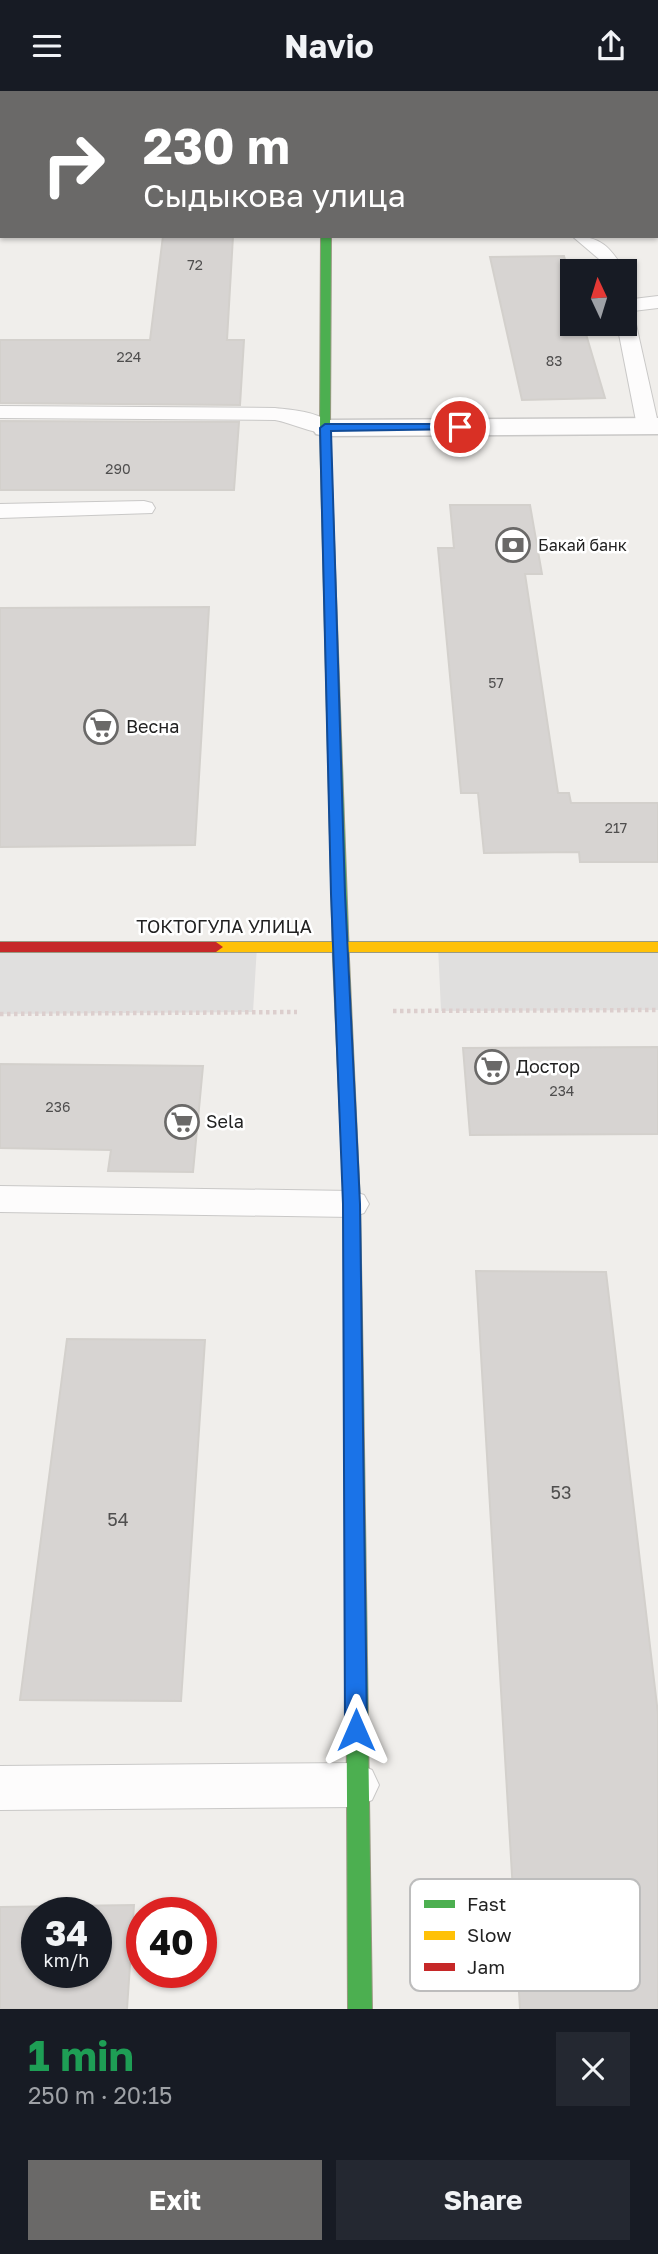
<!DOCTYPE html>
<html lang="en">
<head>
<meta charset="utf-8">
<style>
	:root { --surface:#171b24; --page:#242831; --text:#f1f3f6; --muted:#9ea1a6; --accent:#6a6968 }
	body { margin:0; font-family:"Golos Text",sans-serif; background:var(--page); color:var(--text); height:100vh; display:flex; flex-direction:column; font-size:26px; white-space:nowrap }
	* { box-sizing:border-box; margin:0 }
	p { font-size:23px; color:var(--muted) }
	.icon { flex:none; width:38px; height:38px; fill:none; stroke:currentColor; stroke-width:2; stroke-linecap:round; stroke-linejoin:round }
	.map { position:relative; height:1918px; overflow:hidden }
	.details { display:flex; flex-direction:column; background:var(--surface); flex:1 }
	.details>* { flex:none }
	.top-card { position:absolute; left:0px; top:0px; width:658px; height:147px; box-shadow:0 2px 5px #0004; background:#6a6968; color:#fff; overflow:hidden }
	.needle { width:46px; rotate:356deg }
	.buttons { position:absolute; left:560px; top:168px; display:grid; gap:14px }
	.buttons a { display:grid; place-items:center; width:77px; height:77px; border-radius:0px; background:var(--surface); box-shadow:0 2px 5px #0004; font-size:35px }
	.speed { position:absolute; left:21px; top:1806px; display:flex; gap:14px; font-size:35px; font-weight:700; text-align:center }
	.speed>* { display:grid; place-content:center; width:91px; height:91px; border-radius:50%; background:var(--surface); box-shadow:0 2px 5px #0004; line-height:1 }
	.speed small { font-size:18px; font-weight:400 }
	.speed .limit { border:10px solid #d22; background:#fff; color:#111 }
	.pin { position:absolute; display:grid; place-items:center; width:60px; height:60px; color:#fff; margin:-30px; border:4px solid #fff; border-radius:50%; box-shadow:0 2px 7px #0007 }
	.me { position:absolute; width:77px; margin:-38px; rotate:0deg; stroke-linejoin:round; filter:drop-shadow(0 0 5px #0008) }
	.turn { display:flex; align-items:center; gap:24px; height:147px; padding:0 28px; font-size:32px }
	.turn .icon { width:91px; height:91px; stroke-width:2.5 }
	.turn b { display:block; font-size:49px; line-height:60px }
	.round { display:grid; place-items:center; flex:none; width:74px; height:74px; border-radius:0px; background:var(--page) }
	.overview { display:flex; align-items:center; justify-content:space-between; height:119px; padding:0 28px }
	h1 { font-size:42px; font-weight:700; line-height:52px; color:#1e9e55 }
	.button { display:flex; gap:14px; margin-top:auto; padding:14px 28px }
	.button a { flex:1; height:80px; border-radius:0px; background:var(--accent); color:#fff; font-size:28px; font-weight:700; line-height:80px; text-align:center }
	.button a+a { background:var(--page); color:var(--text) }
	header { display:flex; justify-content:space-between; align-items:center; height:91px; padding:0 28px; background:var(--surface); font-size:32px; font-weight:700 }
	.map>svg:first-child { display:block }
	.parking { fill:#e0dfde }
	.building { fill:#d7d4d2; stroke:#d3d0cc; stroke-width:2; fill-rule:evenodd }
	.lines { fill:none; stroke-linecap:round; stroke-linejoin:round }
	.lane-casing { stroke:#c9c8c7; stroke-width:2 }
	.street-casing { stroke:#c9c8c7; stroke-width:3 }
	.fast-casing { stroke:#999a82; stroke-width:2 }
	.slow-casing { stroke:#999a82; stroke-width:2 }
	.jam-casing { stroke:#999a82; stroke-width:2 }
	.path { stroke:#dccecd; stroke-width:4.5; stroke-dasharray:3.5 3.5; stroke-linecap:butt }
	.lane { fill:#fdfcfc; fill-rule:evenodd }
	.street { fill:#fdfcfc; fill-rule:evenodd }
	.fast { fill:#4caf50; fill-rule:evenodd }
	.slow { fill:#ffc107; fill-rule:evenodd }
	.jam { fill:#c62828; fill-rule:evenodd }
	.route { fill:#1a73e8; stroke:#114b97; stroke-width:2 }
	.labels { text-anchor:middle; stroke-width:5; stroke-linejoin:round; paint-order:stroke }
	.number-label { font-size:14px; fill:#4f4e4e }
	.far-poi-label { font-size:16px; fill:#222; stroke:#fff; text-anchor:start }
	.poi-label { font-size:18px; fill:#222; stroke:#fff; text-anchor:start }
	.street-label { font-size:18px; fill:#222; stroke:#fff }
	.near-number-label { font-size:18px; fill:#4f4e4e }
	.key { fill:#fff; stroke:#bdbdbd; stroke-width:2 }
	.key-label { font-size:19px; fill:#222 }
</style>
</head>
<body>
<header><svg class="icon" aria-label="menu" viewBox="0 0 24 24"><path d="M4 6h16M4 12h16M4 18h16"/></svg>Navio<svg class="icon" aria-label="share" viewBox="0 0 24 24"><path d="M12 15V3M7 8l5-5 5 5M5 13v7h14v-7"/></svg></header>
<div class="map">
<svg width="658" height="1918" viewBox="0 0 658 1918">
	<rect width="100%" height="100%" fill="#f0eeeb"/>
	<!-- parking -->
	<path class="parking" d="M257 855 253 921 0 923V856Z
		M438 855 658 856V919L441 920Z"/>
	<!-- building -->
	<path class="building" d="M163 145H233L227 249H244L240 314 0 312V249H150Z
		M564 165 572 195V233H583L605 307 522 309 490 166Z
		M0 330 239 331 234 399H0Z
		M450 414H530L542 483H525L558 702H569L571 712H658V771H580L579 761 484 762 478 702H461L438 457H454Z
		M209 516 195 754 0 756V517Z
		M658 956V1043L470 1044 463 957Z
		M0 973 203 975 193 1081 108 1080 111 1059 0 1057Z
		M476 1180 606 1181 658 1623V1918H520Z
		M67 1248 205 1249 181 1610 20 1609Z
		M134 1814 127 1918H0V1816ZM37 1822H96V1881H37Z"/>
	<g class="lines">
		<!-- lane casing -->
		<g class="lane-casing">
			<path id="lane" d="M656 86H658V96H656Z
				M656 133H658V145L656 144Z
				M572 145C601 145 610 156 625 180H606L599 168Z
				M658 205V217L633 220 658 332 656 340H640L637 335 617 233H625V209Z
				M0 315 275 317C293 319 324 321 336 337L333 342C318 345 292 332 275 329L0 327Z
				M144 410 152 412 155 417 152 422 0 427V413Z
				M0 1095 352 1100 364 1104 369 1113 364 1122 352 1126 0 1121Z
				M357 1672 372 1679 379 1694 372 1709 357 1716 0 1719V1675Z"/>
		</g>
		<!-- street casing -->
		<g class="street-casing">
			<path id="street" d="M658 327V343L325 345 316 343 312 337 316 331 325 329Z"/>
		</g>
		<!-- fast casing -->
		<g class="fast-casing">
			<path id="fast" d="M322 0H330V2H322Z
				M656 12H658V16H656Z
				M0 14H2V18H0Z
				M321 145H331L330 337 349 868 341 873 333 868 320 337Z
				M354 1278 360 1280 363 1286 372 1918H348L345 1286 348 1280Z"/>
		</g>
		<!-- slow casing -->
		<g class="slow-casing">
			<path id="slow" d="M216 851H658V861H216L209 856Z
				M341 863 349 868 360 1113 363 1286 360 1292 354 1294 348 1292 345 1286 344 1113 333 868Z"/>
		</g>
		<!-- jam casing -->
		<g class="jam-casing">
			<path id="jam" d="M0 851H216L223 856 216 861H0Z"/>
		</g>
		<!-- path -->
		<path class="path" d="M393 920 658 919
			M0 923 297 921"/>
		<!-- lane -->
		<use href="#lane" class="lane"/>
		<!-- street -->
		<use href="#street" class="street"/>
		<!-- fast -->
		<use href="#fast" class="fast"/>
		<!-- slow -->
		<use href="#slow" class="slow"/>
		<!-- jam -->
		<use href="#jam" class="jam"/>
	</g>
	<!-- route -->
	<path class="route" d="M460 333 465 336 464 338 331 340 345 803 360 1113 367 1639 364 1647 356 1650 349 1647 345 1639 343 1113 331 803 320 337 325 333Z"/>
	<!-- icons -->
	<defs>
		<g id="bank-ring" transform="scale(1.75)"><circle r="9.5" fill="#fff" stroke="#6a6968" stroke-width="1.5"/><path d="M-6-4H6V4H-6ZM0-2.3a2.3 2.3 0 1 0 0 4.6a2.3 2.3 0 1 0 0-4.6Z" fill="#6a6968"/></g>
		<g id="supermarket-ring" transform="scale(1.75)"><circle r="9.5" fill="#fff" stroke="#6a6968" stroke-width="1.5"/><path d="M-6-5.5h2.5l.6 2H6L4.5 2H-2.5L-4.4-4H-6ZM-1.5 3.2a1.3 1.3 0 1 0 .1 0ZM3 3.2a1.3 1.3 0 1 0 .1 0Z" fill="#6a6968"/></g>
	</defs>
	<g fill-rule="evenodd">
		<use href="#bank-ring" x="513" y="454"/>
		<use href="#supermarket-ring" x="101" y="636"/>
		<use href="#supermarket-ring" x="492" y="976"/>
		<use href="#supermarket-ring" x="182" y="1031"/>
	</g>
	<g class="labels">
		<!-- number labels -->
		<g class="number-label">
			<text x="195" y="179">72</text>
			<text x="129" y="271">224</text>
			<text x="554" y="275">83</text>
			<text x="118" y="383">290</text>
			<text x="496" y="597">57</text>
			<text x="616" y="742">217</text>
			<text x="562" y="1005">234</text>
			<text x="58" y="1021">236</text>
		</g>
		<!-- far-poi labels -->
		<g class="far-poi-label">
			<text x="538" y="460">Бакай банк</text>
		</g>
		<!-- poi labels -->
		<g class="poi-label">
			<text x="126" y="642">Весна</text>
			<text x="516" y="982">Достор</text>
			<text x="206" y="1037">Sela</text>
		</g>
		<!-- street labels -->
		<g class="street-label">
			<text x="224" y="842">ТОКТОГУЛА УЛИЦА</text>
		</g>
		<!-- near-number labels -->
		<g class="near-number-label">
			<text x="561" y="1408">53</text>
			<text x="118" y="1435">54</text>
		</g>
	</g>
	<!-- legend -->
	<rect x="410" y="1788" width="230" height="112" rx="10" class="key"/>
	<rect x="424" y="1809" width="31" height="8" fill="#4caf50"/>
	<rect x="424" y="1840" width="31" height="9" fill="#ffc107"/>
	<rect x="424" y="1872" width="31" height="8" fill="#c62828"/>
	<g class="key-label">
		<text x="467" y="1820">Fast</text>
		<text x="467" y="1851">Slow</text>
		<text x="467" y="1883">Jam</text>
	</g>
</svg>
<div class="buttons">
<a><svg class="needle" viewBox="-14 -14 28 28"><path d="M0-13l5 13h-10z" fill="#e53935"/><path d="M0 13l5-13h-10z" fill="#9ea1a6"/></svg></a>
</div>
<div class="speed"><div>34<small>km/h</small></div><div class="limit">40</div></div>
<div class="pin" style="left:460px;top:336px;background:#d93025"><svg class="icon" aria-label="arrive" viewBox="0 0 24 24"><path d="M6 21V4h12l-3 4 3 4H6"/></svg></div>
<svg class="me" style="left:356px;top:1639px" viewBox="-20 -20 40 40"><path d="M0-17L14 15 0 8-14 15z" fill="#1a73e8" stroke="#fff" stroke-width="4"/></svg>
<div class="top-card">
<div class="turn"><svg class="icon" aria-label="right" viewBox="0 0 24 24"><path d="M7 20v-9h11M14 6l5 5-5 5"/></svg><div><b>230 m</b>Сыдыкова улица</div></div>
</div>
</div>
<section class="details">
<div class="overview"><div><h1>1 min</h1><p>250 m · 20:15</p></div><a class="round"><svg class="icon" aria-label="close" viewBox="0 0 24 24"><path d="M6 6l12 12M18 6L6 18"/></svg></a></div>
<div class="button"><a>Exit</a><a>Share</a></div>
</section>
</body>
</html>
